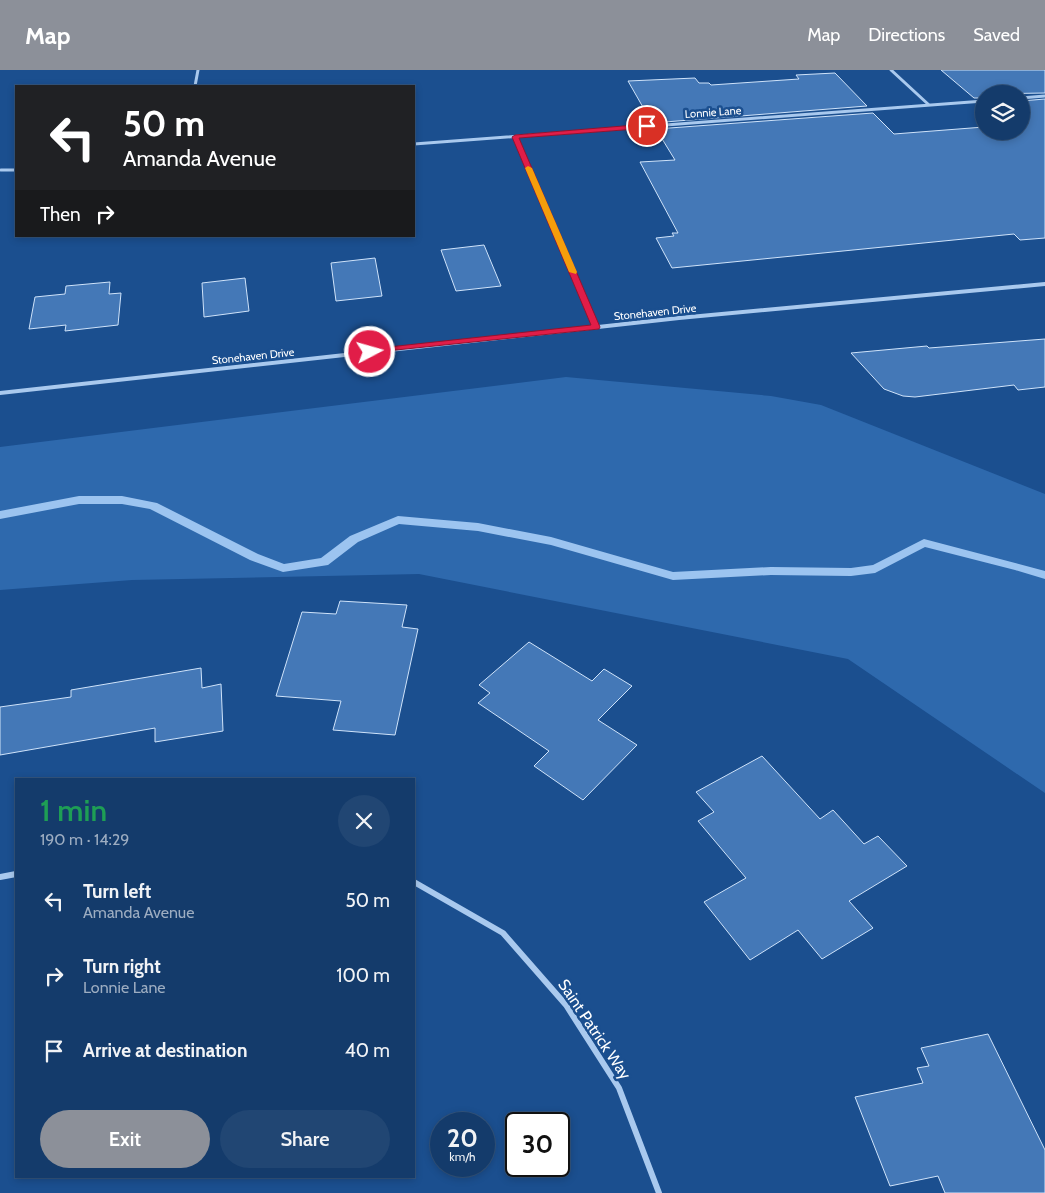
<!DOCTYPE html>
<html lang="en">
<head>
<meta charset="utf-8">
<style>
	:root { --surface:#143b6b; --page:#214673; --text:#f1f3f6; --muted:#9dadc1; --line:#33557e; --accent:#8c9099 }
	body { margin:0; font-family:Cabin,sans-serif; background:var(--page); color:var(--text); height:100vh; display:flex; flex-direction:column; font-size:19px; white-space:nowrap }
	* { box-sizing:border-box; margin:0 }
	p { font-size:16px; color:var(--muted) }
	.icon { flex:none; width:28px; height:28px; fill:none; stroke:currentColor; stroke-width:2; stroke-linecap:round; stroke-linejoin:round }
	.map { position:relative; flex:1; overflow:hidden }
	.details { position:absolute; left:15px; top:708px; width:400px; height:400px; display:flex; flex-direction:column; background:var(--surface); border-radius:0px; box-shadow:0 2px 8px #0003,0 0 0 1px var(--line) }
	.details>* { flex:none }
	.banner { position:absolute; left:15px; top:15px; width:400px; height:152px; border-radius:0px; box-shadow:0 2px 8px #0003,0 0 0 1px var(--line); background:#202124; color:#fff; overflow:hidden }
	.fabs { position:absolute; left:975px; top:15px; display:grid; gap:10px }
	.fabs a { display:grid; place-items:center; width:55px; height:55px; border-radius:50%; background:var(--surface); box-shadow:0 2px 8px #0003,0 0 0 1px var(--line); font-size:25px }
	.speed { position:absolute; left:430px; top:1042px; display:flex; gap:10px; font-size:25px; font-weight:700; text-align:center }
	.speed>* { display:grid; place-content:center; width:65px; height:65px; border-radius:50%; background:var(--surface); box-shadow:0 2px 8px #0003,0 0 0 1px var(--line); line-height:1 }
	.speed small { font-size:12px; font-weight:400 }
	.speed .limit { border:2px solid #111; border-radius:8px; background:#fff; color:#111 }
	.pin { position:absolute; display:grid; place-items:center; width:42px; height:42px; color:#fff; margin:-21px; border:2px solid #fff; border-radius:50%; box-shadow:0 1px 5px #0007 }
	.me { position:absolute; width:55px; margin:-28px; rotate:84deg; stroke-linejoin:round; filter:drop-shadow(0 0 4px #0008) }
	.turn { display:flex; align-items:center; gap:18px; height:105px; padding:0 25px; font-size:22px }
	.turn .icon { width:65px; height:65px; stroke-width:2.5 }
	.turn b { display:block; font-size:35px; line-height:42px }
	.then { display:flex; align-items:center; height:48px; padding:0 25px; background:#0003; gap:10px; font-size:19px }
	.round { display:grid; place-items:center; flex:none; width:52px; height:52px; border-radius:26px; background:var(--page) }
	.overview { display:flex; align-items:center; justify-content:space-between; height:85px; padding:0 25px }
	h1 { font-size:30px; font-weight:600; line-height:38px; color:#1e9e55 }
	.button { display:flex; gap:10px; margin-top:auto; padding:10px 25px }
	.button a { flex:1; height:58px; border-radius:30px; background:var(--accent); color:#fff; font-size:20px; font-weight:600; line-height:58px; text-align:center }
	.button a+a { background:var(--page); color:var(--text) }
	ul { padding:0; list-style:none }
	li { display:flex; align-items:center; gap:15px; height:75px; padding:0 25px }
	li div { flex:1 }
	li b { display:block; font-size:19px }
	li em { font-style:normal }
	header { display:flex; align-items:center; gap:30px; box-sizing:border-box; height:70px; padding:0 25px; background:var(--accent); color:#fff }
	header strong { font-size:24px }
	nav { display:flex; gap:28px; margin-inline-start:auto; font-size:18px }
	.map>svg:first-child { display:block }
	.green { fill:#2e69ad }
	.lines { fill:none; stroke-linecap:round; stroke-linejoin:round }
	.stream { fill:#9cc4f0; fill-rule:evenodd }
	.building { fill:#4478b7; stroke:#cfe3fa }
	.minor-far2 { stroke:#a9c9ee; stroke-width:3 }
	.minor-far1 { stroke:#a9c9ee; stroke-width:4 }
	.minor { stroke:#a9c9ee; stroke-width:6 }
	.route { fill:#e11d48; stroke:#92132f }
	.slow { fill:#f59e0b }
	.labels { text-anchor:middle; stroke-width:5; stroke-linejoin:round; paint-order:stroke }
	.far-street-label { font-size:11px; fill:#fff; stroke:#1b4f8f }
	.near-street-label { font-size:16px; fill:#fff; stroke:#1b4f8f }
</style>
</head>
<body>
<header>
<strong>Map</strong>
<nav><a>Map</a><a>Directions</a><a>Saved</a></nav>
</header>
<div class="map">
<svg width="1045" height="1123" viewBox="0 0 1045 1123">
	<rect width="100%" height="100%" fill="#1b4f8f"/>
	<!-- green -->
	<path class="green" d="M566 307 771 326 821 335 1045 424V723L848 589 419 504 132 510 0 520V377Z"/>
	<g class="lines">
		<!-- stream -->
		<path class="stream" d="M79 426H122L157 433 258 484 284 494 321 488 350 466 398 446 478 453 551 467 673 502 771 497 851 498 873 495 924 469 1045 501V509L1015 500 925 477 875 503 851 506 771 505 673 510 551 475 478 461 399 454 358 472 328 495 283 502 250 490 150 439 122 434H79L0 449V441Z"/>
	</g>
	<!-- building -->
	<path class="building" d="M941 0H1045V23L984 24V28H974Z
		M835 3 867 36 652 53 628 11 695 8 699 13H709L711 15 799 9 796 5Z
		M1045 29V168L1020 170 1014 164 672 198 656 168 674 166 672 163H678L640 92 675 90 656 59 873 43 894 64 984 57V61H1021V31Z
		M484 175 501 216 456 221 441 180Z
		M375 188 382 226 336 231 331 193Z
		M245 208 249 241 204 247 202 213Z
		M110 212 109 224 121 223 118 255 65 261 66 255 29 259 35 227 65 224 66 216Z
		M1045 269V317L1018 320 1014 315 915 327 903 326 884 319 851 283 927 276 929 278Z
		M340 531 407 535 402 557 418 559 395 665 333 660 341 631 276 626 302 542 336 544Z
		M529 572 592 611 604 599 632 616 598 650 637 675 583 730 534 696 549 681 478 633 490 623 479 615Z
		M201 598 202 618 221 614 223 661 155 672V658L0 685V637L71 627V620Z
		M762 686 820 749 833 740 864 774 878 766 907 796 849 831 873 858 822 889 798 860 750 890 704 832 746 808 698 751 714 742 696 722Z
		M988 964 1045 1080V1123H945L938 1106 890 1116 855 1027 923 1013 917 998 929 996 921 978Z"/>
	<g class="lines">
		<!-- minor-far2 -->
		<path class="minor-far2" d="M891 0 929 35
			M195 16 198 0
			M1021 28 1045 26
			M515 67 563 180
			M414 74 984 31
			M1 100H16"/>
		<!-- minor-far1 -->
		<path class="minor-far1" d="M563 179 596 257
			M0 323 679 248 1045 214"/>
		<!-- minor -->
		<path class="minor" d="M0 807 16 804
			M414 812 503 863 566 935 619 1018 659 1123"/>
	</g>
	<!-- route -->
	<path class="route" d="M647 54 650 56 649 58 519 68 600 257 599 259 367 283V280L370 279 591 255 512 67 515 65Z"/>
	<!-- slow -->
	<path class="slow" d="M528 96 532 98 577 202 576 204 569 202 525 98Z"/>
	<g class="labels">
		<!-- far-street labels -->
		<g class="far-street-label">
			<text transform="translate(713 42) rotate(-4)" y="4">Lonnie Lane</text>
			<text transform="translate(655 242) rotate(-6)" y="4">Stonehaven Drive</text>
			<text transform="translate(253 286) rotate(-6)" y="4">Stonehaven Drive</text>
		</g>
		<!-- near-street labels -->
		<g class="near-street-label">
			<text transform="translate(595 959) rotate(56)" y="6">Saint Patrick Way</text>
		</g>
	</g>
</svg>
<div class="fabs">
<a><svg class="icon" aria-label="layers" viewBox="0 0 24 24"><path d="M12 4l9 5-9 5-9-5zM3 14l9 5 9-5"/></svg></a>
</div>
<div class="speed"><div>20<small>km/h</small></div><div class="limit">30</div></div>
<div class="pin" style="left:647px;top:56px;background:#d93025"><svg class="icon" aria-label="arrive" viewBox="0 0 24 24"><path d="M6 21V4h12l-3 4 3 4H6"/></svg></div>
<svg class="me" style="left:370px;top:282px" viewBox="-20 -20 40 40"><circle r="17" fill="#e11d48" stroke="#fff" stroke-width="3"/><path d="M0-11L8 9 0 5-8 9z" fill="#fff"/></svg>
<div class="banner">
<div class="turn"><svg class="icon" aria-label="left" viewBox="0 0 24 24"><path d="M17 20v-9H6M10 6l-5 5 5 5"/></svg><div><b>50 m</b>Amanda Avenue</div></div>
<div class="then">Then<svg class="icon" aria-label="right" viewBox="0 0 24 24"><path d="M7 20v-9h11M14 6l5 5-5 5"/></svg></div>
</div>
<section class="details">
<div class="overview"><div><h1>1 min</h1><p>190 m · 14:29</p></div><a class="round"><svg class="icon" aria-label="close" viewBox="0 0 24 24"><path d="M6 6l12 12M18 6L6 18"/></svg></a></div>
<ul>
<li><svg class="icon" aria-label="left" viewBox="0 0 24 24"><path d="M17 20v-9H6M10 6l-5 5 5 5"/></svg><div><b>Turn left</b><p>Amanda Avenue</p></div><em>50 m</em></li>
<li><svg class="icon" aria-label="right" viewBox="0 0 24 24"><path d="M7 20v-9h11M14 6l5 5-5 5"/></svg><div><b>Turn right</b><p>Lonnie Lane</p></div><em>100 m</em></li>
<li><svg class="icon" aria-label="arrive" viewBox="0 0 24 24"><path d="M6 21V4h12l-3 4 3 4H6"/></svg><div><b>Arrive at destination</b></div><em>40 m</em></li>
</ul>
<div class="button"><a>Exit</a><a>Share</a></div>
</section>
</div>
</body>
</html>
